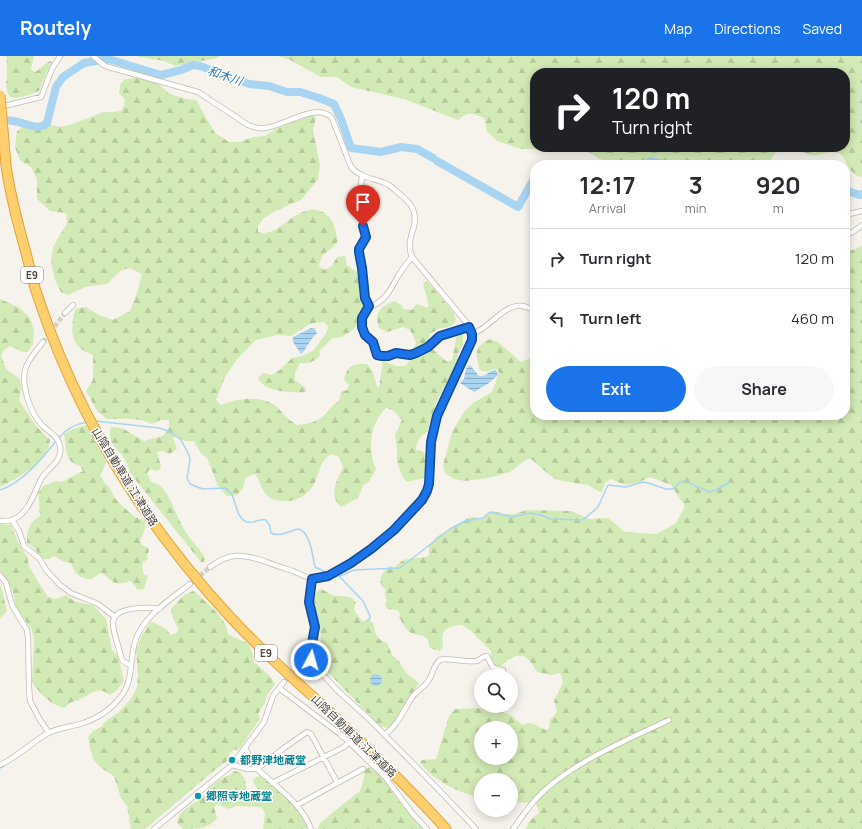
<!DOCTYPE html>
<html lang="en">
<head>
<meta charset="utf-8">
<style>
	:root { --surface:#fff; --page:#f7f7f7; --text:#2b2b33; --muted:#7c7c81; --line:#e1e1e2; --accent:#1a73e8 }
	body { margin:0; font-family:Manrope,"Noto Sans JP",sans-serif; background:var(--page); color:var(--text); height:100vh; display:flex; flex-direction:column; font-size:15px; white-space:nowrap }
	* { box-sizing:border-box; margin:0 }
	p { font-size:13px; color:var(--muted) }
	.icon { flex:none; width:22px; height:22px; fill:none; stroke:currentColor; stroke-width:2; stroke-linecap:round; stroke-linejoin:round }
	.map { position:relative; flex:1; overflow:hidden }
	.sheet { position:absolute; left:530px; top:104px; width:320px; height:260px; display:flex; flex-direction:column; background:var(--surface); border-radius:16px; box-shadow:0 2px 10px #0003 }
	.sheet>* { flex:none }
	.banner { position:absolute; left:530px; top:12px; width:320px; height:84px; border-radius:16px; box-shadow:0 2px 10px #0003; background:#202124; color:#fff; overflow:hidden }
	.buttons { position:absolute; left:474px; top:613px; display:grid; gap:8px }
	.buttons a { display:grid; place-items:center; width:44px; height:44px; border-radius:50%; background:var(--surface); box-shadow:0 2px 10px #0003; font-size:20px }
	.pin { position:absolute; display:grid; place-items:center; width:34px; height:34px; color:#fff; margin:-41px -17px; border-radius:50% 50% 50% 0; rotate:-45deg; box-shadow:0 0 4px #0007 }
	.pin .icon { rotate:45deg }
	.me { position:absolute; width:44px; margin:-22px; rotate:6deg; stroke-linejoin:round; filter:drop-shadow(0 0 3px #0008) }
	.turn { display:flex; align-items:center; gap:14px; height:84px; padding:0 16px; font-size:18px }
	.turn .icon { width:52px; height:52px; stroke-width:2.5 }
	.turn b { display:block; font-size:28px; line-height:34px }
	.eta { display:flex; justify-content:space-evenly; align-items:center; height:68px; text-align:center }
	.eta b { font-size:24px; font-weight:700; line-height:28px }
	.cta { display:flex; gap:8px; margin-top:auto; padding:8px 16px }
	.cta a { flex:1; height:46px; border-radius:24px; background:var(--accent); color:#fff; font-size:16px; font-weight:700; line-height:46px; text-align:center }
	.cta a+a { background:var(--page); color:var(--text) }
	ul { padding:0; list-style:none }
	li { display:flex; align-items:center; gap:12px; height:60px; padding:0 16px; border-top:1px solid var(--line) }
	li div { flex:1 }
	li b { display:block; font-size:15px }
	li em { font-style:normal }
	header { display:flex; align-items:center; gap:24px; box-sizing:border-box; height:56px; padding:0 20px; background:var(--accent); color:#fff }
	header strong { font-size:19px }
	nav { display:flex; gap:22px; margin-inline-start:auto; font-size:14px }
	.map>svg:first-child { display:block }
	.forest { fill:url(#forest-firs); fill-rule:evenodd }
	.water { fill:url(#water-rules) }
	.lines { fill:none; stroke-linecap:round; stroke-linejoin:round }
	.stream { stroke:#a9d4f2; stroke-width:1.5 }
	.river { stroke:#a9d4f2; stroke-width:8 }
	.street-tunnel { stroke:#d4d0c8; stroke-width:4.5; stroke-dasharray:4.5 2; stroke-linecap:butt }
	.street-casing { stroke:#c2bbae; stroke-width:6 }
	.highway-casing { stroke:#e0a43c; stroke-width:11 }
	.street { stroke:#fff; stroke-width:4.5 }
	.highway { stroke:#ffcf6e; stroke-width:9 }
	.highway-bridge-casing { stroke:#e0a43c; stroke-width:11; stroke-linecap:butt }
	.highway-bridge { stroke:#ffcf6e; stroke-width:9 }
	.route-casing { stroke:#114b97; stroke-width:10 }
	.route { stroke:#1a73e8; stroke-width:7 }
	.culture-dot { fill:#0f9aa8; stroke:#fff; stroke-width:1.5 }
	.labels { text-anchor:middle; stroke-width:3; stroke-linejoin:round; paint-order:stroke }
	.shield { fill:#fff; stroke:#817c74; stroke-width:1 }
	.shield-label { font-size:10px; font-weight:bold; fill:#4b4439 }
	.street-label { font-size:11px; fill:#4b4439; stroke:#fff }
	.culture-label { font-size:11px; font-weight:bold; fill:#0d838f; stroke:#fff; text-anchor:start }
	.water-label { font-size:12px; font-style:italic; fill:#2e7ab2; stroke:#fff }
</style>
</head>
<body>
<header>
<strong>Routely</strong>
<nav><a>Map</a><a>Directions</a><a>Saved</a></nav>
</header>
<div class="map">
<svg width="862" height="773" viewBox="0 0 862 773">
	<defs>
		<pattern id="forest-firs" width="22" height="20" patternUnits="userSpaceOnUse"><rect width="22" height="20" fill="#d2eab5"/><path d="M5 1l3.5 6h-7zM16 11l3.5 6h-7z" fill="#b6ca9c"/></pattern>
		<pattern id="water-rules" width="6" height="5" patternUnits="userSpaceOnUse"><rect width="6" height="5" fill="#a9d4f2"/><path d="M0 2.5h6" fill="none" stroke="#8caec5"/></pattern>
	</defs>
	<rect width="100%" height="100%" fill="#f6f3ec"/>
	<!-- forest -->
	<path class="forest" d="M6 0H34L31 13 35 16C41 13 44 7 51 5L52 7 49 11 39 35C30 38 20 44 10 41 4 31 7 27 7 16 7 11 7 5 6 0Z
		M135 0H220L217 2 175 10 164 5Z
		M278 0H862V121C845 117 849 102 838 97 826 91 814 109 797 91H845V17H535V91H551L546 93H521L497 85 487 76 484 62C473 57 468 55 458 64L404 43 351 31 337 21H321L290 4Z
		M135 22 146 23 157 27 170 38 186 43 196 44 215 77 229 86H240L253 81 265 80 276 73 312 59 316 62 313 74 320 109 318 123 301 144 275 155 264 162 258 170V176C278 184 295 147 320 155 333 159 335 173 338 185 330 197 322 194 319 210L324 214 332 210 337 201 345 200 347 209 357 216 359 224V237L362 240 364 253 360 265 354 273 342 281 333 282 319 295 320 299C315 306 308 308 300 307L295 317V324L306 332V336C294 337 276 336 265 330 262 328 260 325 258 322L263 317 272 319 281 313 292 302 302 300 313 295 327 276 328 270 324 266 314 267 308 269 291 280 277 279 256 284 238 302 225 321 216 344 221 349C238 342 260 339 276 350 279 352 281 356 284 359 288 363 293 366 297 369 305 368 314 367 321 362 329 357 328 351 339 345L341 336 347 334 349 329 344 324C347 310 353 307 367 308L373 316 377 331H379L383 305 396 310H406C412 302 410 297 416 287L413 280 410 274 403 271 387 276 379 272C374 256 380 251 394 245L400 248 404 253 412 254 417 248 428 252C429 242 425 238 423 228L427 225 453 256 456 264 452 270 438 273 430 278 428 287C432 294 441 300 447 306L452 304 457 278 461 276 463 280V289L458 297 457 305 450 320 437 345 427 376C419 381 417 385 416 394L422 395 427 400 424 422 407 426 403 422 397 406V392L395 379 402 364 393 354 386 352C370 367 367 394 376 413L369 426 364 428 358 442 341 451C328 439 337 425 343 411L339 401 332 398C321 403 320 414 316 424 312 435 300 445 288 445 281 445 275 445 270 442 261 436 261 425 255 418L245 422 243 432 237 439 227 440 218 430 207 402 200 396 194 385H185L175 380 173 382 177 393 170 398 162 395 157 396 161 411 158 415 151 413 147 416 151 426C157 427 160 429 164 434 171 442 178 464 185 475 191 485 200 492 205 502L204 506H201L130 417C128 411 126 404 122 399 113 389 107 385 111 371L122 372 144 385 163 380 169 372V364H160L152 368C137 361 123 363 107 363L97 355 86 335 93 324V299C90 297 85 296 81 293 69 283 72 267 75 253L86 251 99 259 113 264 130 255 138 234 142 218 130 212 120 215 107 228 85 231 68 239 61 236 55 224 51 205 53 191 67 167 66 157 50 155 37 143V124L32 112 20 104 15 91 17 75 24 70 38 74 51 69 60 71 70 69 101 57 121 55 124 49 125 44 119 37 120 29 125 23Z
		M582 91H784L774 98 768 109H670L666 106 649 101C645 104 640 108 635 109 617 113 596 103 582 91Z
		M862 189V773H526L529 766 539 756 536 747 511 746V724H481V742C457 736 436 726 420 707L422 704 436 703 449 660 455 653C472 652 492 651 508 658 514 660 517 666 523 669 532 664 538 671 546 674L549 672 550 664 557 656 554 645 563 626 560 617 551 619 537 616C525 595 518 595 500 611H496L492 609 491 605V595L471 575 462 569C446 570 440 573 443 590L440 595 430 592 428 584 424 580C407 577 408 576 399 561L400 558 398 554 387 553 385 549 387 545 385 538 386 534 381 530C379 522 383 514 391 510L395 512C402 499 418 504 429 500V490L436 481 470 461H475L480 464 493 455 505 458H515L526 454 571 455 589 463 608 462 625 476 657 478 676 467 685 450 671 429 650 421C633 429 629 432 611 423L605 427 602 436 598 435 588 429 562 425 553 422 531 403H527L510 416 488 422 465 425 454 423 445 417 443 409 452 376 464 356 473 347 492 336 499 317 497 313H493C489 316 485 316 480 314 475 299 474 290 490 283L498 286 521 306 531 302 535 296V359H845V196L856 193ZM481 672H511V702H481Z
		M0 243 20 252 30 262 34 275 33 288 28 296C20 297 17 292 10 290L4 294 1 299 6 313 20 323 21 334 19 344 36 370 50 384C49 405 17 423 0 431Z
		M86 369 104 401 106 407 100 419 104 426 110 432 114 441 121 449 135 461 145 465C145 467 145 470 145 472 143 482 134 487 148 492L149 495 147 500 148 503 143 506 142 510 144 519 148 520 144 533 138 534 131 525C127 526 124 527 121 527 111 529 109 520 101 517L91 523C80 523 74 517 71 507L62 505 54 500 48 503H43L33 491 27 487C26 476 30 465 40 460L38 437 43 430 56 425 62 426 83 415 80 410C63 405 67 393 64 378L73 373Z
		M0 468 11 469 20 490 27 500 29 510 37 524 48 541 56 543 66 539 74 545 94 550 106 563 112 594 118 600 124 625 117 634 110 639C96 628 90 640 78 644 70 647 71 645 65 652 50 649 42 639 33 628L32 626 34 583 31 572 18 555 15 548 14 539 8 525 0 515Z
		M0 529C3 533 5 549 7 555L0 562Z
		M321 533C324 534 327 536 330 538 338 542 351 537 356 547L354 554 362 565 370 564 373 567C375 576 377 585 387 587L392 599 398 604 406 617 419 627 400 658 392 670 387 672 380 670 319 607 317 601 321 584 319 568 312 552 311 542 312 539Z
		M193 535 198 538C209 550 226 561 228 578 244 588 252 582 254 606L269 619 275 627 274 630 267 639 265 647 258 658 260 663 239 693C231 694 229 696 228 704L211 717 145 773H131L127 750 121 742 114 720C93 708 92 703 88 681L93 675 101 671 107 664 119 656 131 643 137 631 138 618 136 594 143 578 150 567 153 566 166 573 171 579 177 577 178 572 173 562 171 553 184 539Z
		M369 711C381 717 387 729 394 739 403 751 413 762 424 773H317L320 767 337 753 360 735 364 722V715Z
		M235 715 241 717 245 724 247 735 258 744 262 743V738L254 728 253 723 260 719C277 733 298 750 307 771L305 773H263L265 757 261 751 237 750 229 753 217 748 214 752 217 762C209 773 197 773 183 773L177 767C179 753 193 749 203 741 206 738 208 734 211 731 218 724 227 720 235 715Z"/>
	<!-- water -->
	<path class="water" d="M311 272 315 273 317 277C311 282 305 295 301 298L293 286V281Z
		M470 309 479 320C486 321 489 314 496 314L498 319 489 327 474 336 460 327 464 323 466 313Z
		M370 624a6 6 0 1 1 12 0a6 6 0 1 1-12 0Z"/>
	<g class="lines">
		<!-- stream -->
		<path class="stream" d="M95 365 159 372 169 375 181 384 189 399 190 404 187 422 190 428 197 431 203 433 225 432C238 438 233 461 247 466 254 468 259 462 266 464L270 470 271 477C277 480 283 478 289 476 292 475 295 473 298 473 310 474 313 502 315 511L328 517
			M59 382C66 373 75 368 87 366
			M0 434C22 427 42 403 56 385
			M336 519 340 521 363 545 370 560V562L367 565
			M340 520 354 514 400 512 450 473 465 465 483 462 490 456 512 461 530 457 541 459 551 463 583 464 598 451 608 429 626 431 643 426 648 427 666 433H673L680 426 685 425 709 436 716 434 730 426
			M0 712 4 710"/>
		<!-- river -->
		<path class="river" d="M0 64C4 64 9 64 13 65 24 66 39 76 47 67L56 31 63 21 84 7 108 3 161 19 181 14 193 9 200 10 249 28 269 30 287 36H300L319 42 334 48 341 63 351 92 381 96 401 91 417 93 433 102
			M437 105 518 151 535 121
			M646 109 650 105 667 109
			M845 134 859 139 862 138"/>
		<!-- street-tunnel -->
		<path class="street-tunnel" d="M43 286 65 257
			M190 528 210 511
			M284 626 302 608"/>
		<!-- street casing -->
		<g class="street-casing">
			<path id="street" d="M93 0 105 10 198 36 248 69C253 71 258 73 264 72 284 71 316 45 332 62L351 111C361 123 376 122 389 129 393 132 397 136 401 139 406 143 410 147 413 153 420 173 404 180 412 201L466 266 472 278 470 290C458 315 438 347 433 373 430 392 433 417 427 434 418 460 346 518 318 523 309 524 301 518 293 515 283 512 274 509 264 505 242 498 230 496 210 511
				M0 51 41 41 52 13 60 0
				M362 120 359 152 366 181 359 193V196L362 212 365 242 368 249 372 250C387 244 392 230 400 217 404 211 408 206 412 201
				M845 159 862 155
				M845 178 853 176 862 169
				M369 250 362 262V271L364 277 373 286 377 299 385 301 396 297 410 299 416 297 428 291 440 280 469 271
				M65 257 73 249
				M472 278C489 273 504 247 523 250 527 251 531 253 535 254
				M12 464 19 475 24 490 39 502 47 515 60 529 71 537 98 548 115 561
				M0 465C4 465 9 465 12 464 25 459 31 446 36 434 38 430 40 424 43 420 50 411 63 404 60 390 58 379 47 375 41 368 30 356 20 327 26 311 30 301 37 294 43 286
				M0 519 6 527 12 549 27 574 28 581 29 631 30 645 40 664 49 677
				M311 604 315 610 337 634 371 665 438 733 476 773
				M302 608 311 604V593L315 571 309 546 312 523
				M131 610 123 605 121 601C119 591 113 577 113 567 113 550 148 551 159 553
				M279 632 340 678 352 689 385 721 412 757 427 773
				M384 679C399 669 403 654 413 640 418 634 425 631 428 625 433 619 433 609 440 604 445 601 468 607 477 605 481 603 482 600 487 600 492 609 490 613 503 614
				M245 692 257 713 284 692 307 676 311 678 337 726
				M0 709C17 701 31 687 48 677 58 672 70 671 80 668 97 663 112 653 122 639 133 624 130 603 135 586 142 561 171 543 190 528
				M232 709 248 713H257C276 730 302 748 311 773
				M272 727 344 691 349 686
				M297 749 363 713
				M154 773 232 709 264 666 273 640 284 626
				M513 773C520 763 527 753 535 744 566 709 627 684 669 664"/>
		</g>
		<!-- highway casing -->
		<g class="highway-casing">
			<path id="highway" d="M6 109C10 139 18 168 26 197 30 212 33 227 38 241 78 362 146 471 233 564 264 597 298 627 331 657 370 695 410 732 446 773"/>
		</g>
		<!-- street -->
		<use href="#street" class="street"/>
		<!-- highway -->
		<use href="#highway" class="highway"/>
		<!-- highway-bridge casing -->
		<g class="highway-bridge-casing">
			<path id="highway-bridge" d="M0 39 6 109"/>
		</g>
		<!-- highway-bridge -->
		<use href="#highway-bridge" class="highway-bridge"/>
	</g>
	<g class="lines">
		<!-- route casing -->
		<g class="route-casing">
			<path id="route" d="M311 604V593L315 571 309 546 312 523 328 520 351 507 371 493 394 474 422 444 427 435 429 428 431 386 437 360 472 284V278L469 271 440 280 428 291 416 297 410 299 396 297 388 300H382L377 299 373 286 365 279 362 271V262L369 250 365 242 362 212 359 196V193L366 181 363 170"/>
		</g>
		<!-- route -->
		<use href="#route" class="route"/>
	</g>
	<!-- markers -->
	<g class="culture-dot">
		<circle cx="232" cy="704" r="4"/>
		<circle cx="198" cy="740" r="4"/>
	</g>
	<g class="labels">
		<!-- shield labels -->
		<g class="shield">
			<rect x="21" y="211" width="22" height="16" rx="3"/>
			<rect x="255" y="589" width="22" height="16" rx="3"/>
		</g>
		<g class="shield-label">
			<text x="32" y="223">E9</text>
			<text x="266" y="601">E9</text>
		</g>
		<!-- street labels -->
		<g class="street-label">
			<text transform="translate(125 421) rotate(58)" y="4">山陰自動車道;江津道路</text>
			<text transform="translate(354 680) rotate(44)" y="4">山陰自動車道;江津道路</text>
		</g>
		<!-- culture labels -->
		<g class="culture-label">
			<text x="240" y="708">都野津地蔵堂</text>
			<text x="206" y="744">郷照寺地蔵堂</text>
		</g>
		<!-- water labels -->
		<g class="water-label">
			<text transform="translate(225 20) rotate(19)" y="4">和木川</text>
		</g>
	</g>
</svg>
<div class="buttons">
<a><svg class="icon" aria-label="search" viewBox="0 0 24 24"><circle cx="10" cy="10" r="6"/><path d="M15 15l6 6"/></svg></a>
<a>+</a>
<a>−</a>
</div>
<div class="pin" style="left:363px;top:170px;background:#d93025"><svg class="icon" aria-label="arrive" viewBox="0 0 24 24"><path d="M6 21V4h12l-3 4 3 4H6"/></svg></div>
<svg class="me" style="left:311px;top:604px" viewBox="-20 -20 40 40"><circle r="17" fill="#1a73e8" stroke="#fff" stroke-width="3"/><path d="M0-11L8 9 0 5-8 9z" fill="#fff"/></svg>
<div class="banner">
<div class="turn"><svg class="icon" aria-label="right" viewBox="0 0 24 24"><path d="M7 20v-9h11M14 6l5 5-5 5"/></svg><div><b>120 m</b>Turn right</div></div>
</div>
<section class="sheet">
<div class="eta">
<div><b>12:17</b><p>Arrival</p></div>
<div><b>3</b><p>min</p></div>
<div><b>920</b><p>m</p></div>
</div>
<ul>
<li><svg class="icon" aria-label="right" viewBox="0 0 24 24"><path d="M7 20v-9h11M14 6l5 5-5 5"/></svg><div><b>Turn right</b></div><em>120 m</em></li>
<li><svg class="icon" aria-label="left" viewBox="0 0 24 24"><path d="M17 20v-9H6M10 6l-5 5 5 5"/></svg><div><b>Turn left</b></div><em>460 m</em></li>
</ul>
<div class="cta"><a>Exit</a><a>Share</a></div>
</section>
</div>
</body>
</html>
